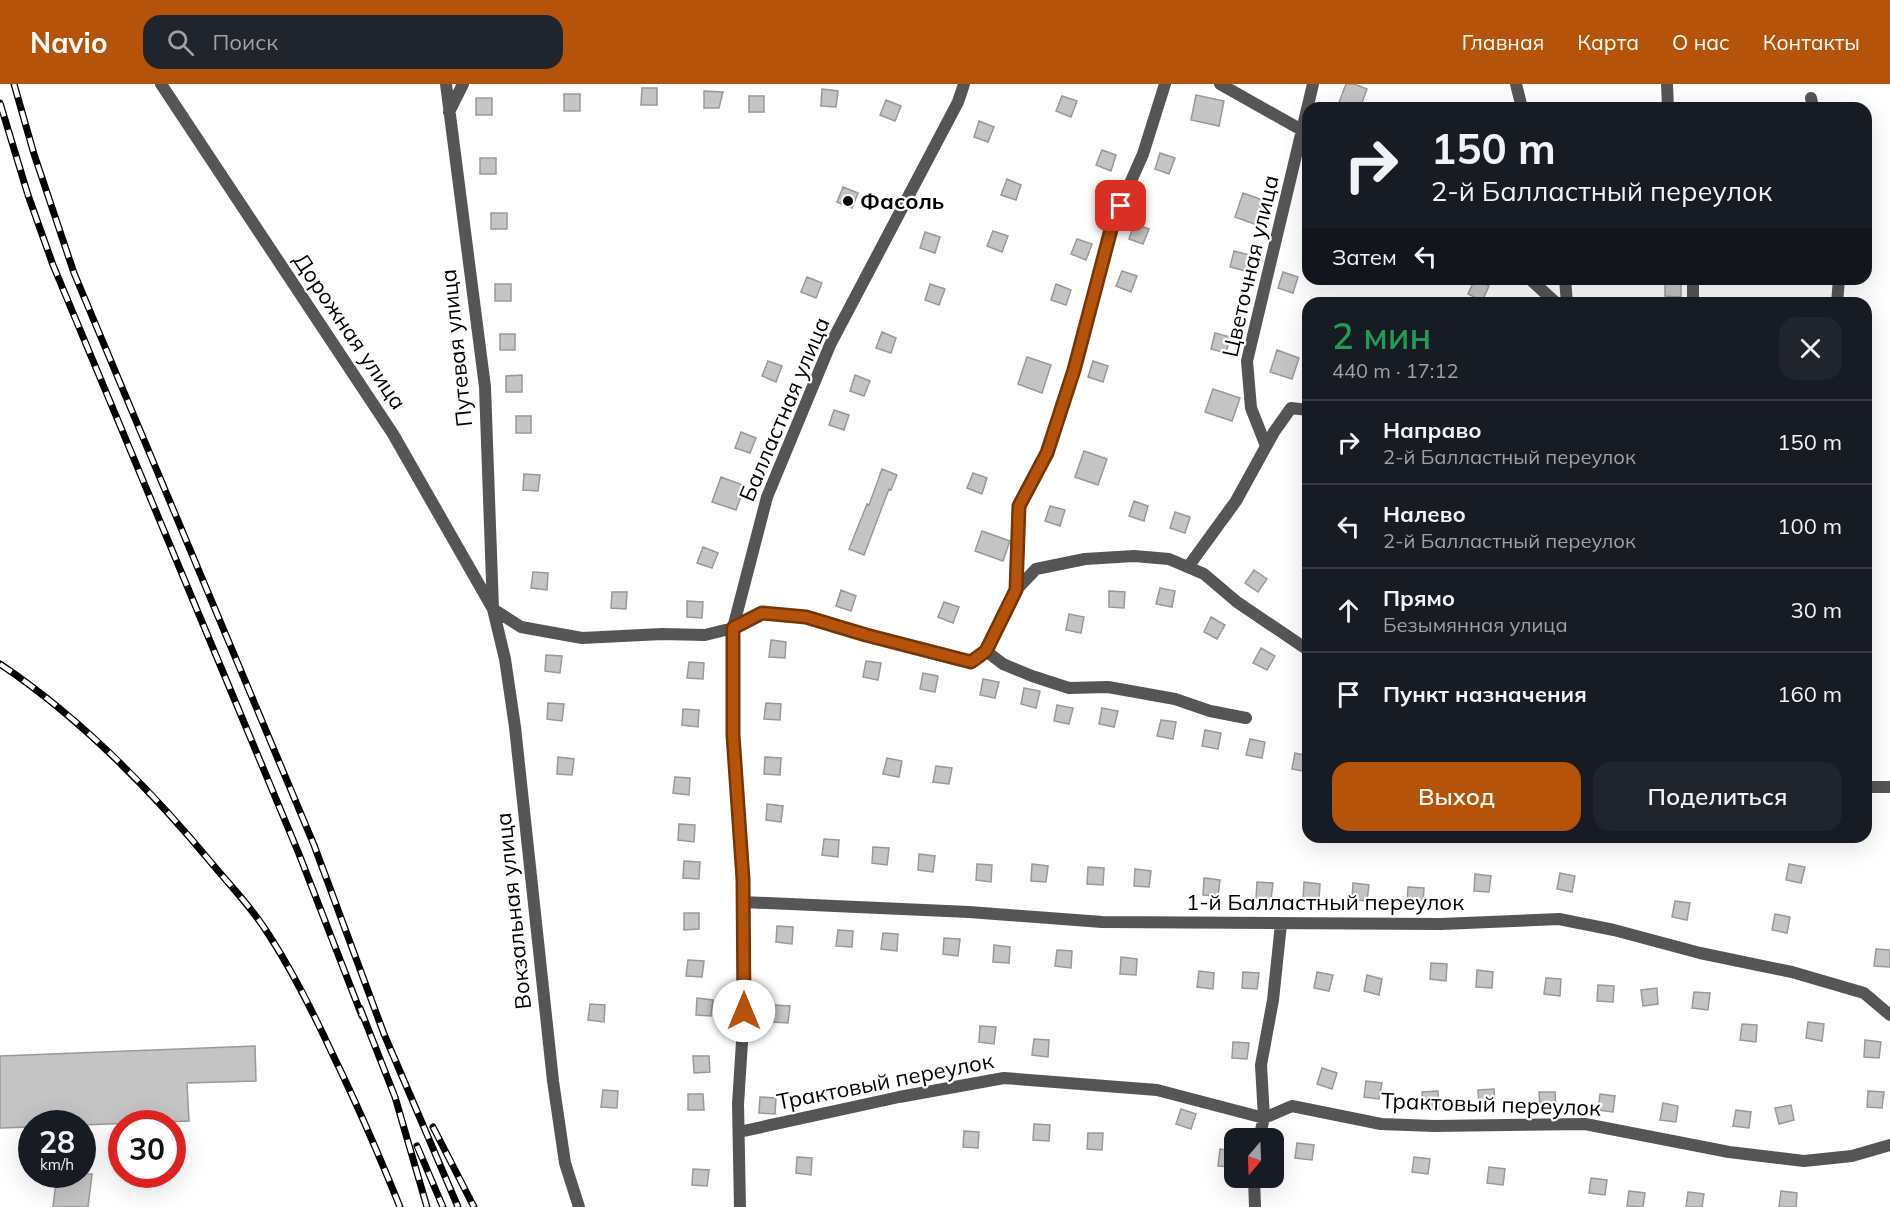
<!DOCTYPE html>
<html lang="ru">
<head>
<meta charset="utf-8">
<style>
	:root { --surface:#171b24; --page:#20242c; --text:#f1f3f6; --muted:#9ea1a6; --line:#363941; --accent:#b45309 }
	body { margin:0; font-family:Mulish,sans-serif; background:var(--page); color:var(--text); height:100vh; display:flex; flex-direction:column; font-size:22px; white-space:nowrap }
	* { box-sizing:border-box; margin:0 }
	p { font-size:20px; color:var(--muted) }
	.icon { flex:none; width:33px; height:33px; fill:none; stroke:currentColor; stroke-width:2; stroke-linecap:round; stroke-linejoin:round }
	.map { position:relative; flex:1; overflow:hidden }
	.drawer { position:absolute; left:1302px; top:213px; width:570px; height:546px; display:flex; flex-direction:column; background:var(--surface); border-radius:18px; box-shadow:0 6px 24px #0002 }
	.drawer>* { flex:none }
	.guide { position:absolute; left:1302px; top:18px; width:570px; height:183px; border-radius:18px; box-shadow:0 6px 24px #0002; background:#171b24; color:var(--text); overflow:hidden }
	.needle { width:39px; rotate:199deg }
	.controls { position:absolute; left:1224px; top:1044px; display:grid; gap:12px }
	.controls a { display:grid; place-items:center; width:60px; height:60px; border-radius:12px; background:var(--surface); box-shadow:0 6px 24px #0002; font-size:30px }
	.speed { position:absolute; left:18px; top:1026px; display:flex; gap:12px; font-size:30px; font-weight:700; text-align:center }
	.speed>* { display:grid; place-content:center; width:78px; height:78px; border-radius:50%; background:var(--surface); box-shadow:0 6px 24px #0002; line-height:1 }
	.speed small { font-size:15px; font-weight:400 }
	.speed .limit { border:9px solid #d22; background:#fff; color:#111 }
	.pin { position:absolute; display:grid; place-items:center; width:51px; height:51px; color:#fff; margin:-26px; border-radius:12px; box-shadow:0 3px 9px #0006 }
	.me { position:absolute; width:66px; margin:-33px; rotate:0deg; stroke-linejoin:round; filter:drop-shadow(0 0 4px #0008) }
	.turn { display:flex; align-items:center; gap:21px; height:126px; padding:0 30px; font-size:27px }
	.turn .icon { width:78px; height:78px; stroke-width:2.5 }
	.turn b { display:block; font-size:42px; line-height:51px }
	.then { display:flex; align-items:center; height:57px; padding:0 30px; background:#0003; gap:12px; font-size:22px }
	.round { display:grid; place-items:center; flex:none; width:63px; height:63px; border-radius:18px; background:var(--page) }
	.summary { display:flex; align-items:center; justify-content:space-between; height:102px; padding:0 30px }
	h1 { font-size:36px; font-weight:600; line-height:45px; color:#1e9e55 }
	.cta { display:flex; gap:12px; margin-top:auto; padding:12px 30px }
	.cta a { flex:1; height:69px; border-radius:18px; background:var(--accent); color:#fff; font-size:24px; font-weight:600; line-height:69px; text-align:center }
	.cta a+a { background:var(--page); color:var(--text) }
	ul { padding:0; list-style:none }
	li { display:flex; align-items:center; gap:18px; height:84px; padding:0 30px; border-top:2px solid var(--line) }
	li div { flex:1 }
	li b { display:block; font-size:22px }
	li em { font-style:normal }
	header { display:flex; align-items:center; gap:36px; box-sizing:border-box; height:84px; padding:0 30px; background:var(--accent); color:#fff }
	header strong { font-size:28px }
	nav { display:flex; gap:33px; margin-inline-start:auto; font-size:21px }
	.search { width:420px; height:54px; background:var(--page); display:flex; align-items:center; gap:15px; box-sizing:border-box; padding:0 21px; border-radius:18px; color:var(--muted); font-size:22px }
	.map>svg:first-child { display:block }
	.building { fill:#c4c4c4; stroke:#999; stroke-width:1.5 }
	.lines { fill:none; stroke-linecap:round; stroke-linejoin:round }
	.minor { stroke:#555; stroke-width:12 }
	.rail-casing { stroke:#000; stroke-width:7 }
	.rail { stroke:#fff; stroke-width:4.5; stroke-dasharray:14; stroke-linecap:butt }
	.route-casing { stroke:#753606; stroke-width:15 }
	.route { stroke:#b45309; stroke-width:10 }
	.poi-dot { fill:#000; stroke:#fff; stroke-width:2 }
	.labels { text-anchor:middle; stroke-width:4.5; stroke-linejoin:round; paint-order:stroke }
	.poi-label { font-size:22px; font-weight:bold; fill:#000; stroke:#fff; text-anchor:start }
	.street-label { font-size:22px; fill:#000; stroke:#fff }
</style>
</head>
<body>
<header>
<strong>Navio</strong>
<div class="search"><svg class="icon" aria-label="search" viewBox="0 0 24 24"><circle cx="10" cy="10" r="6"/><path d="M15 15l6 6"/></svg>Поиск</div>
<nav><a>Главная</a><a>Карта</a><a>О нас</a><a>Контакты</a></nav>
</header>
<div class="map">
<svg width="1890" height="1123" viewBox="0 0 1890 1123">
	<rect width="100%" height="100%" fill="#fff"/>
	<!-- building -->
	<path class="building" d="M1346 0H1354L1367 5 1360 24H1337Z
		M642 4H657V21H641Z
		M822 5 838 7 836 23 821 22Z
		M704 7 723 8 719 24H704Z
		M564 10H580V27H564Z
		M1196 11 1224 17 1219 42 1191 36Z
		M749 12H764V28H749Z
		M1062 12 1077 17 1071 33 1056 27Z
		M476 14H492V31H476Z
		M886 16 901 22 895 37 880 31Z
		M979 37 994 43 988 58 974 53Z
		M1102 66 1116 71 1111 87 1096 81Z
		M1160 69 1175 74 1169 90 1155 85Z
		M480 74H496V90H480Z
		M1007 95 1021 101 1016 116 1001 111Z
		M843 103 858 109 852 124 837 118Z
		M1243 109 1268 118 1260 142 1235 133Z
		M491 129H507V145H491Z
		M1134 140 1149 145 1143 160 1129 155Z
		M993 147 1008 152 1002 168 987 162Z
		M925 148 940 153 935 169 920 164Z
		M1077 155 1092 160 1086 176 1071 170Z
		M1234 167 1249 171 1246 187 1230 183Z
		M1122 187 1137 192 1131 208 1116 202Z
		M1283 188 1298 193 1293 209 1278 204Z
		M807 193 822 199 816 214 801 208Z
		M1475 195 1489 202 1482 217 1468 210Z
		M1665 196H1681V213L1665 212Z
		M495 200H511V217H495Z
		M930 200 945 205 939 221 925 216Z
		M1056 200 1071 206 1066 221 1051 216Z
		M882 248 896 254 891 269 876 264Z
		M1215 249 1230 253 1226 269 1211 265Z
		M500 250H515V266H500Z
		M1277 266 1299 274 1292 295 1270 288Z
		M1027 273 1051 281 1042 309 1018 300Z
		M768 277 782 282 776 298 762 292Z
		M1093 277 1108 282 1103 298 1088 293Z
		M522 291V308H506V292Z
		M855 291 870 297 864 312 850 307Z
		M1213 305 1240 314 1232 337 1205 328Z
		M834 326 849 331 844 346 829 341Z
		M516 332H531V349H516Z
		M741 348 756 354 750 369 735 364Z
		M1084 367 1107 375 1098 401 1075 393Z
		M882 385 897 391 891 406 889 405 864 471 849 465 867 420 869 421Z
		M973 389 987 394 982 410 967 404Z
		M524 390 540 391 538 407 523 406Z
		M721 393 745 402 736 426 712 418Z
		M1134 417 1148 422 1144 437 1129 432Z
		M1050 422 1065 426 1060 442 1045 437Z
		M1175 428 1190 433 1185 449 1170 444Z
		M982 447 1010 457 1003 477 975 467Z
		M703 463 718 469 712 484 697 479Z
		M1254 486 1267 495 1258 508 1245 499Z
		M533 488 548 489 547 506 531 504Z
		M1160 504 1175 507 1172 523 1156 520Z
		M841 506 856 512 851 527 836 522Z
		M1109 507 1125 508 1124 524 1109 523Z
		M612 508H627L626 525 611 524Z
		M687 517 703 518 702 534 687 533Z
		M944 518 959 523 953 539 938 533Z
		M1069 530 1084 533 1081 549 1066 546Z
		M1211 533 1225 541 1217 555 1204 548Z
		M771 556 786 558 785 574 769 573Z
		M1261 564 1275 572 1267 586 1253 579Z
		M546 571 562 572 560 589 545 587Z
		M866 577 881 579 878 596 863 593Z
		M689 578 704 579 703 595 687 594Z
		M923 589 938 592 935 608 920 605Z
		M983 595 999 598 995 614 980 611Z
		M1024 604 1040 607 1036 624 1021 620Z
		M548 619 564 620 562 637 547 635Z
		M766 619 781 620 780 636 764 635Z
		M1057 621 1073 624 1069 640 1054 637Z
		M1102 624 1118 627 1114 643 1099 640Z
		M683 625 699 626 698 643 682 641Z
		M1161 636 1176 638 1173 655 1157 652Z
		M1205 646 1221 649 1218 665 1202 662Z
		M1250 655 1265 658 1262 674 1246 671Z
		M1295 669 1308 672V688L1292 685Z
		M558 673 574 675 572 691 557 690Z
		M765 673 781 674 780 691 764 690Z
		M887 674 902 677 899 693 883 690Z
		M936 682 952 684 949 700 933 698Z
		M675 693 690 694 689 711 673 709Z
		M767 720 783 722 781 738 766 736Z
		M679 740 695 741 694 758 678 756Z
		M824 755 839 756 838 773 822 771Z
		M873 763 889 764 887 781 872 779Z
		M919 770 935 772 933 788 918 786Z
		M684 777 700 778 699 795 683 794Z
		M977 780 992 781 991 798 976 796Z
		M1032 780 1048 782 1046 798 1031 797Z
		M1789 780 1805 783 1801 799 1786 796Z
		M1088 783 1104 784 1103 801 1087 800Z
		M1135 785 1151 787 1149 803 1134 802Z
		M1560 789 1575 792 1572 808 1557 805Z
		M1475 790 1491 792 1489 808 1474 807Z
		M1204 794 1220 796 1218 812 1203 811Z
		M1257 798 1273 799 1271 815 1256 814Z
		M1304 798 1320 800 1319 816 1303 815Z
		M1353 799 1369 801 1367 817 1352 816Z
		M1408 803 1424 804 1423 820 1407 819Z
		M1675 817 1690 819 1687 836 1672 833Z
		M684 829H699V845L684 846Z
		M1775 830 1790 833 1787 849 1772 846Z
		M777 842 793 843 792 860 776 858Z
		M838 846 853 847 852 863 836 862Z
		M883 849 898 850 897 867 881 865Z
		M944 854 960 855 958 872 943 870Z
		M994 861 1010 863 1009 879 993 878Z
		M1876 865 1890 866V883L1874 882Z
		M1057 866 1072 867 1071 884 1055 882Z
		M1121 873 1137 875 1136 891 1120 890Z
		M688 876 704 877 702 893 686 892Z
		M1431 879 1447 880 1446 897 1430 895Z
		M1477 886 1493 888 1492 904 1476 903Z
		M1199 887 1214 889 1213 905 1197 903Z
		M1243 888 1259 889 1257 905 1242 904Z
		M1317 888 1333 891 1329 907 1314 904Z
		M1367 891 1382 895 1379 911 1364 907Z
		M1546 894 1561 895 1560 912 1544 910Z
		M1598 901 1614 902 1613 918 1597 917Z
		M1657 904 1658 920 1643 922 1641 906Z
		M1694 908 1710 909 1708 926 1692 924Z
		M697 914 713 916 711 932 696 931Z
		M590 920 605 921 604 938 588 936Z
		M774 921 790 922 788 939 773 938Z
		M1808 938 1824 940 1822 957 1806 954Z
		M1742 940 1757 941 1756 958 1740 956Z
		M980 942 996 943 994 960 979 958Z
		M1034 955 1049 956 1048 973 1032 971Z
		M1865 956 1881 958 1879 974 1864 973Z
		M1233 958 1249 959 1247 975 1232 974Z
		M255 962 256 997 187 999 189 1037 82 1041V1040H32V1043L0 1044V972Z
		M693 972H709L710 988 694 989Z
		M1322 984 1337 989 1332 1005 1317 1000Z
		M1366 997 1382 999 1379 1015 1364 1013Z
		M1494 1005 1495 1021 1479 1022 1478 1006Z
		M603 1006 618 1007 617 1024 601 1023Z
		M1438 1007 1439 1024 1423 1025 1422 1008Z
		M1868 1007 1884 1008 1882 1024 1867 1023Z
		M1539 1008H1555L1556 1024 1540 1025Z
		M688 1010H703L704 1026H688Z
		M1600 1010 1615 1012 1613 1028 1598 1026Z
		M760 1013 776 1014 775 1030 759 1029Z
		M1663 1019 1678 1022 1676 1038 1660 1036Z
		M1791 1021 1794 1036 1779 1040 1775 1024Z
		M1181 1025 1196 1030 1191 1045 1176 1040Z
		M1736 1026 1751 1028 1749 1044 1733 1042Z
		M1034 1040 1050 1041 1049 1057 1033 1056Z
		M964 1047 979 1048 978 1064 963 1063Z
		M1088 1049H1103L1102 1066 1087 1065Z
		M1297 1059 1314 1061 1312 1076 1295 1074Z
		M1220 1065 1234 1067V1083L1218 1082Z
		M797 1073 812 1074 811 1091 796 1089Z
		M1414 1073 1430 1075 1428 1090 1412 1088Z
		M1489 1083 1505 1085 1503 1101 1487 1099Z
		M693 1085 709 1086 707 1102 692 1101Z
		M57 1090H92L88 1123H53Z
		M1591 1094 1607 1096 1605 1111 1589 1109Z
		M1629 1107 1645 1109 1643 1123 1627 1122Z
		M1781 1107 1797 1109 1796 1123H1779Z
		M1688 1108 1704 1110 1702 1123H1686Z"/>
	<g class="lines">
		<!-- minor -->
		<path class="minor" d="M161 0 393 350 493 525 521 543 582 554 662 550 705 551 733 544 762 529 806 533 951 574 971 578 986 567 1003 580 1032 592 1069 604 1108 603 1175 615 1210 627 1246 634
			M446 0 485 303 493 525 505 575 515 643 553 997 565 1079 579 1123
			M1220 0 1307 49
			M1516 0 1522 24
			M1667 0 1668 24
			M1811 14 1813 24
			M449 28 463 0
			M1530 195 1556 219
			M1565 195 1567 219
			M1693 195V219
			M1837 219 1839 195
			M1266 362 1251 324 1247 277 1313 0
			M1188 483 1236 417 1274 348 1291 324 1308 326
			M1016 506 1019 422 1047 369 1074 286 1113 138 1143 70 1165 0
			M986 567 1016 506 1036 485 1085 475 1134 472 1169 475 1204 490 1237 518 1308 566
			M1866 703H1890
			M743 818 969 828 1102 838 1441 840 1559 835 1614 846 1700 869 1792 888 1864 909 1890 931
			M739 1048 899 1013 1004 994 1157 1006 1264 1034 1292 1022 1381 1040 1434 1042 1585 1040 1729 1068 1804 1077 1852 1072 1890 1061
			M1259 1054 1264 1034 1261 981 1273 916 1281 840
			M1254 1094 1255 1123
			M740 1123 738 1020 744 927 743 795 733 651V544L767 413 830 261 958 18 964 0"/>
		<!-- rail casing -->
		<g class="rail-casing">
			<path id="rail" d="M14 0 34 70 74 189 314 761 384 950 458 1123
				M0 19 28 111 53 181 299 770 362 932
				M0 580C82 635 152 707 214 782 230 801 249 821 263 842 290 882 312 926 332 969 357 1020 379 1071 400 1123
				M360 924 395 1013 427 1123
				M433 1043 474 1123
				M417 1062 443 1123"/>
		</g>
		<!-- rail -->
		<use href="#rail" class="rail"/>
	</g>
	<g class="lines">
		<!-- route casing -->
		<g class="route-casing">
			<path id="route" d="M744 927 743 795 733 651V544L762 529 806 533 866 551 971 578 986 567 1016 506 1019 422 1047 369 1074 286 1113 138 1121 122"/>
		</g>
		<!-- route -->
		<use href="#route" class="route"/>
	</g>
	<!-- markers -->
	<circle class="poi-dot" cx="848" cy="117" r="6"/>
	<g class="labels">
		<!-- poi labels -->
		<g class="poi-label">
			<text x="860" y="125">Фасоль</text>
		</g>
		<!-- street labels -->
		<g class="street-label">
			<text transform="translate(1250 182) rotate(-77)" y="8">Цветочная улица</text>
			<text transform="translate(350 247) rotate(56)" y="8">Дорожная улица</text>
			<text transform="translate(456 264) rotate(-96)" y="8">Путевая улица</text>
			<text transform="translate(784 325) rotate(-67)" y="8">Балластная улица</text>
			<text x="1325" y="826">1-й Балластный переулок</text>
			<text transform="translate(513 827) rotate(-96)" y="8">Вокзальная улица</text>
			<text transform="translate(885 997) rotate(-11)" y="8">Трактовый переулок</text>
			<text transform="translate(1491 1020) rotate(2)" y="8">Трактовый переулок</text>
		</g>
	</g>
</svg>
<div class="controls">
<a><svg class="needle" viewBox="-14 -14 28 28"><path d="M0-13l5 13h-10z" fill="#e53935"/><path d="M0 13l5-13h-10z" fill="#9ea1a6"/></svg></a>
</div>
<div class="speed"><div>28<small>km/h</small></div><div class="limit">30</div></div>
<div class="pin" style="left:1121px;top:122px;background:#d93025"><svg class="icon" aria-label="arrive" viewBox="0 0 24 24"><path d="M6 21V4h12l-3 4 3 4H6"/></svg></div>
<svg class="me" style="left:744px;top:927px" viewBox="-20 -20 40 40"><circle r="19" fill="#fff"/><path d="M0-13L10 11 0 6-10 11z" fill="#b45309"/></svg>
<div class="guide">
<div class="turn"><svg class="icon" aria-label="right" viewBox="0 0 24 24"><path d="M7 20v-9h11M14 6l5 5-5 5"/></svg><div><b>150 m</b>2-й Балластный переулок</div></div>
<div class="then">Затем<svg class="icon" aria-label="left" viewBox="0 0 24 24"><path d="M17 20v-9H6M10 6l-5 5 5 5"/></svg></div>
</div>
<section class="drawer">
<div class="summary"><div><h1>2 мин</h1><p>440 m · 17:12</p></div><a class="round"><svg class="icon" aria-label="close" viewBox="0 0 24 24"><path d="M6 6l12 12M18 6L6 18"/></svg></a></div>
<ul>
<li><svg class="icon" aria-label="right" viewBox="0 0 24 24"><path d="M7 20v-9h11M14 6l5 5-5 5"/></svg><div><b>Направо</b><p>2-й Балластный переулок</p></div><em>150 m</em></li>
<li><svg class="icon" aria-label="left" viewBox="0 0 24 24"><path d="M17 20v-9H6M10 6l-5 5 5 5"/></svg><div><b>Налево</b><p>2-й Балластный переулок</p></div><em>100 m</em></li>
<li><svg class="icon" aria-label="ahead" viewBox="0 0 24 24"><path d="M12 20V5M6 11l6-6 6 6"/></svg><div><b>Прямо</b><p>Безымянная улица</p></div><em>30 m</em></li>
<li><svg class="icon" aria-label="arrive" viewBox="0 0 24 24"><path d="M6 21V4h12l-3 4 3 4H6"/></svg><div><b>Пункт назначения</b></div><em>160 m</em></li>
</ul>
<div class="cta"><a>Выход</a><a>Поделиться</a></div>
</section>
</div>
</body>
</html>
